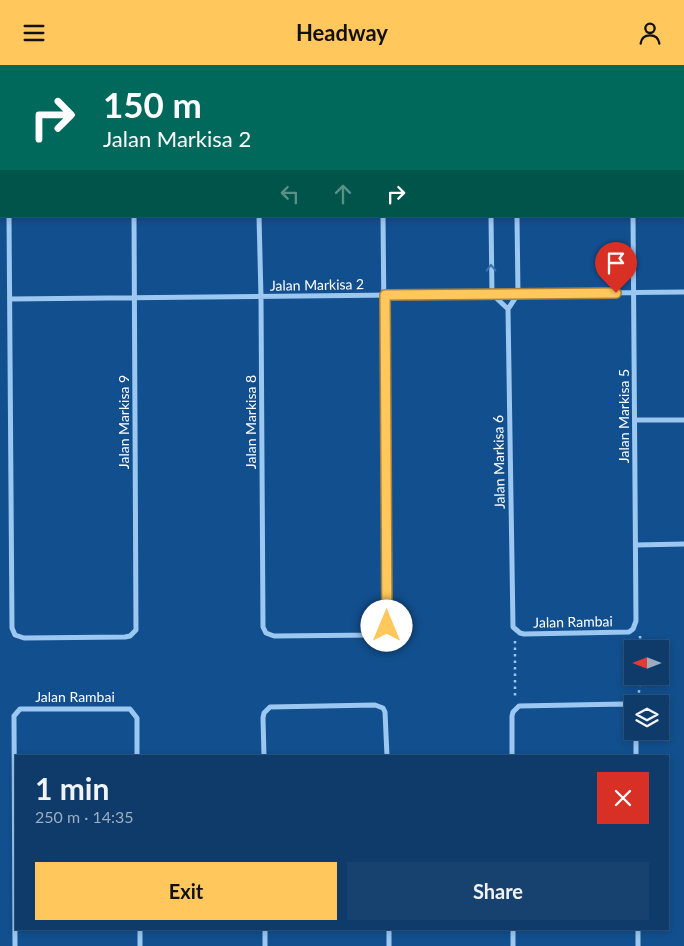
<!DOCTYPE html>
<html lang="en">
<head>
<meta charset="utf-8">
<style>
	:root { --surface:#0e3b6a; --page:#174270; --text:#f1f3f6; --muted:#9badc1; --line:#2e557e; --accent:#ffc75c }
	body { margin:0; font-family:Lato,sans-serif; background:var(--page); color:var(--text); height:100vh; display:flex; flex-direction:column; font-size:19px; white-space:nowrap }
	* { box-sizing:border-box; margin:0 }
	p { font-size:16px; color:var(--muted) }
	.icon { flex:none; width:28px; height:28px; fill:none; stroke:currentColor; stroke-width:2; stroke-linecap:round; stroke-linejoin:round }
	.map { position:relative; flex:1; overflow:hidden }
	.drawer { position:absolute; left:15px; top:690px; width:654px; height:175px; display:flex; flex-direction:column; background:var(--surface); border-radius:0px; box-shadow:0 2px 8px #0003,0 0 0 1px var(--line) }
	.drawer>* { flex:none }
	.banner { position:absolute; left:0px; top:0px; width:685px; height:152px; box-shadow:0 2px 8px #0003,0 0 0 1px var(--line); background:#00695c; color:#fff; overflow:hidden }
	.needle { width:32px; rotate:270deg }
	.controls { position:absolute; left:624px; top:575px; display:grid; gap:10px }
	.controls a { display:grid; place-items:center; width:45px; height:45px; border-radius:0px; background:var(--surface); box-shadow:0 2px 8px #0003,0 0 0 1px var(--line); font-size:25px }
	.pin { position:absolute; display:grid; place-items:center; width:42px; height:42px; color:#fff; margin:-51px -21px; border-radius:50% 50% 50% 0; rotate:-45deg; box-shadow:0 0 5px #0007 }
	.pin .icon { rotate:45deg }
	.me { position:absolute; width:55px; margin:-28px; rotate:0deg; stroke-linejoin:round; filter:drop-shadow(0 0 4px #0008) }
	.turn { display:flex; align-items:center; gap:18px; height:105px; padding:0 20px; font-size:22px }
	.turn .icon { width:65px; height:65px; stroke-width:2.5 }
	.turn b { display:block; font-size:35px; line-height:42px }
	.lanes { display:flex; align-items:center; height:48px; padding:0 20px; background:#0003; justify-content:center; gap:25px; direction:ltr }
	.lanes .off { opacity:.35 }
	.round { display:grid; place-items:center; flex:none; width:52px; height:52px; border-radius:0px; background:var(--page) }
	.headline { display:flex; align-items:center; justify-content:space-between; height:85px; padding:0 20px }
	h1 { font-size:30px; font-weight:700; line-height:38px }
	.cta { display:flex; gap:10px; margin-top:auto; padding:10px 20px }
	.cta a { flex:1; height:58px; border-radius:0px; background:var(--accent); color:#111; font-size:20px; font-weight:700; line-height:58px; text-align:center }
	.cta a+a { background:var(--page); color:var(--text) }
	header { display:flex; justify-content:space-between; align-items:center; height:65px; padding:0 20px; background:var(--accent); color:#111; font-size:22px; font-weight:700 }
	.map>svg:first-child { display:block }
	.lines { fill:none; stroke-linecap:round; stroke-linejoin:round }
	.path { stroke:#9cc7f1; stroke-width:2.5; stroke-dasharray:2.5 4; stroke-linecap:butt }
	.service { stroke:#9cc7f1; stroke-width:4 }
	.minor { stroke:#9cc7f1; stroke-width:5 }
	.tertiary { stroke:#9cc7f1; stroke-width:9 }
	.oneway { stroke:#3b73ac }
	.route-casing { stroke:#a6813c; stroke-width:12 }
	.route { stroke:#ffc75c; stroke-width:9 }
	.labels { text-anchor:middle; stroke-width:4.5; stroke-linejoin:round; paint-order:stroke }
	.street-label { font-size:14px; fill:#fff; stroke:#124f8e }
</style>
</head>
<body>
<header><svg class="icon" aria-label="menu" viewBox="0 0 24 24"><path d="M4 6h16M4 12h16M4 18h16"/></svg>Headway<svg class="icon" aria-label="person" viewBox="0 0 24 24"><circle cx="12" cy="8" r="4"/><path d="M4 21q1-7 8-7t8 7"/></svg></header>
<div class="map">
<svg width="684" height="881" viewBox="0 0 684 881">
	<rect width="100%" height="100%" fill="#124f8e"/>
	<g class="lines">
		<!-- path -->
		<path class="path" d="M640 571 641 584
			M515 576V633
			M638 634 641 611"/>
		<!-- service -->
		<path class="service" d="M106 0V1"/>
		<!-- minor -->
		<path class="minor" d="M22 0 25 1
			M113 1 166 0
			M326 1 327 0
			M9 151 12 563 15 570 24 573 125 572 130 571 136 565 134 151
			M259 151 261 232 263 562 266 568 274 571 376 570 384 567 387 561 383 151
			M491 151 492 229 508 244
			M10 234 684 227
			M508 244 513 562 520 568 524 569 629 567 633 564 636 556 633 151
			M508 244 518 229 517 151
			M635 355H684
			M636 480 684 479
			M636 666V691
			M264 691 263 653 264 648 270 642 375 640 383 643 385 647 387 691
			M512 691V651L513 647 519 641 624 639 632 643
			M140 864V881
			M265 864V881
			M389 864V881
			M513 864V881
			M638 864V881
			M15 881 14 651 20 644H130L137 653V691"/>
		<!-- tertiary -->
		<path class="tertiary" d="M0 34H1
			M0 56H1"/>
	</g>
	<!-- one-way arrows -->
	<defs><path id="oneway-chevron" d="M-2-3.5L2.5 0L-2 3.5" fill="none" stroke-width="1.6" stroke-linecap="round" stroke-linejoin="round" transform="scale(1.25)"/></defs>
	<use class="oneway" href="#oneway-chevron" transform="translate(491 203) rotate(-91)"/>
	<g class="lines">
		<!-- route casing -->
		<g class="route-casing">
			<path id="route" d="M387 561 385 230 616 228"/>
		</g>
		<!-- route -->
		<use href="#route" class="route"/>
	</g>
	<g class="labels">
		<!-- street labels -->
		<g class="street-label">
			<text transform="translate(317 220) rotate(-1)" y="5">Jalan Markisa 2</text>
			<text transform="translate(624 351) rotate(-90)" y="5">Jalan Markisa 5</text>
			<text transform="translate(124 357) rotate(-90)" y="5">Jalan Markisa 9</text>
			<text transform="translate(251 357) rotate(-90)" y="5">Jalan Markisa 8</text>
			<text transform="translate(499 397) rotate(-91)" y="5">Jalan Markisa 6</text>
			<text transform="translate(573 557) rotate(-1)" y="5">Jalan Rambai</text>
			<text x="75" y="637">Jalan Rambai</text>
		</g>
	</g>
</svg>
<div class="controls">
<a><svg class="needle" viewBox="-14 -14 28 28"><path d="M0-13l5 13h-10z" fill="#e53935"/><path d="M0 13l5-13h-10z" fill="#9badc1"/></svg></a>
<a><svg class="icon" aria-label="layers" viewBox="0 0 24 24"><path d="M12 4l9 5-9 5-9-5zM3 14l9 5 9-5"/></svg></a>
</div>
<div class="pin" style="left:616px;top:228px;background:#d93025"><svg class="icon" aria-label="arrive" viewBox="0 0 24 24"><path d="M6 21V4h12l-3 4 3 4H6"/></svg></div>
<svg class="me" style="left:387px;top:561px" viewBox="-20 -20 40 40"><circle r="19" fill="#fff"/><path d="M0-13L10 11 0 6-10 11z" fill="#ffc75c"/></svg>
<div class="banner">
<div class="turn"><svg class="icon" aria-label="right" viewBox="0 0 24 24"><path d="M7 20v-9h11M14 6l5 5-5 5"/></svg><div><b>150 m</b>Jalan Markisa 2</div></div>
<div class="lanes"><svg class="icon off" aria-label="left" viewBox="0 0 24 24"><path d="M17 20v-9H6M10 6l-5 5 5 5"/></svg><svg class="icon off" aria-label="ahead" viewBox="0 0 24 24"><path d="M12 20V5M6 11l6-6 6 6"/></svg><svg class="icon" aria-label="right" viewBox="0 0 24 24"><path d="M7 20v-9h11M14 6l5 5-5 5"/></svg></div>
</div>
<section class="drawer">
<div class="headline"><div><h1>1 min</h1><p>250 m · 14:35</p></div><a class="round" style="background:#d93025;color:#fff"><svg class="icon" aria-label="close" viewBox="0 0 24 24"><path d="M6 6l12 12M18 6L6 18"/></svg></a></div>
<div class="cta"><a>Exit</a><a>Share</a></div>
</section>
</div>
</body>
</html>
